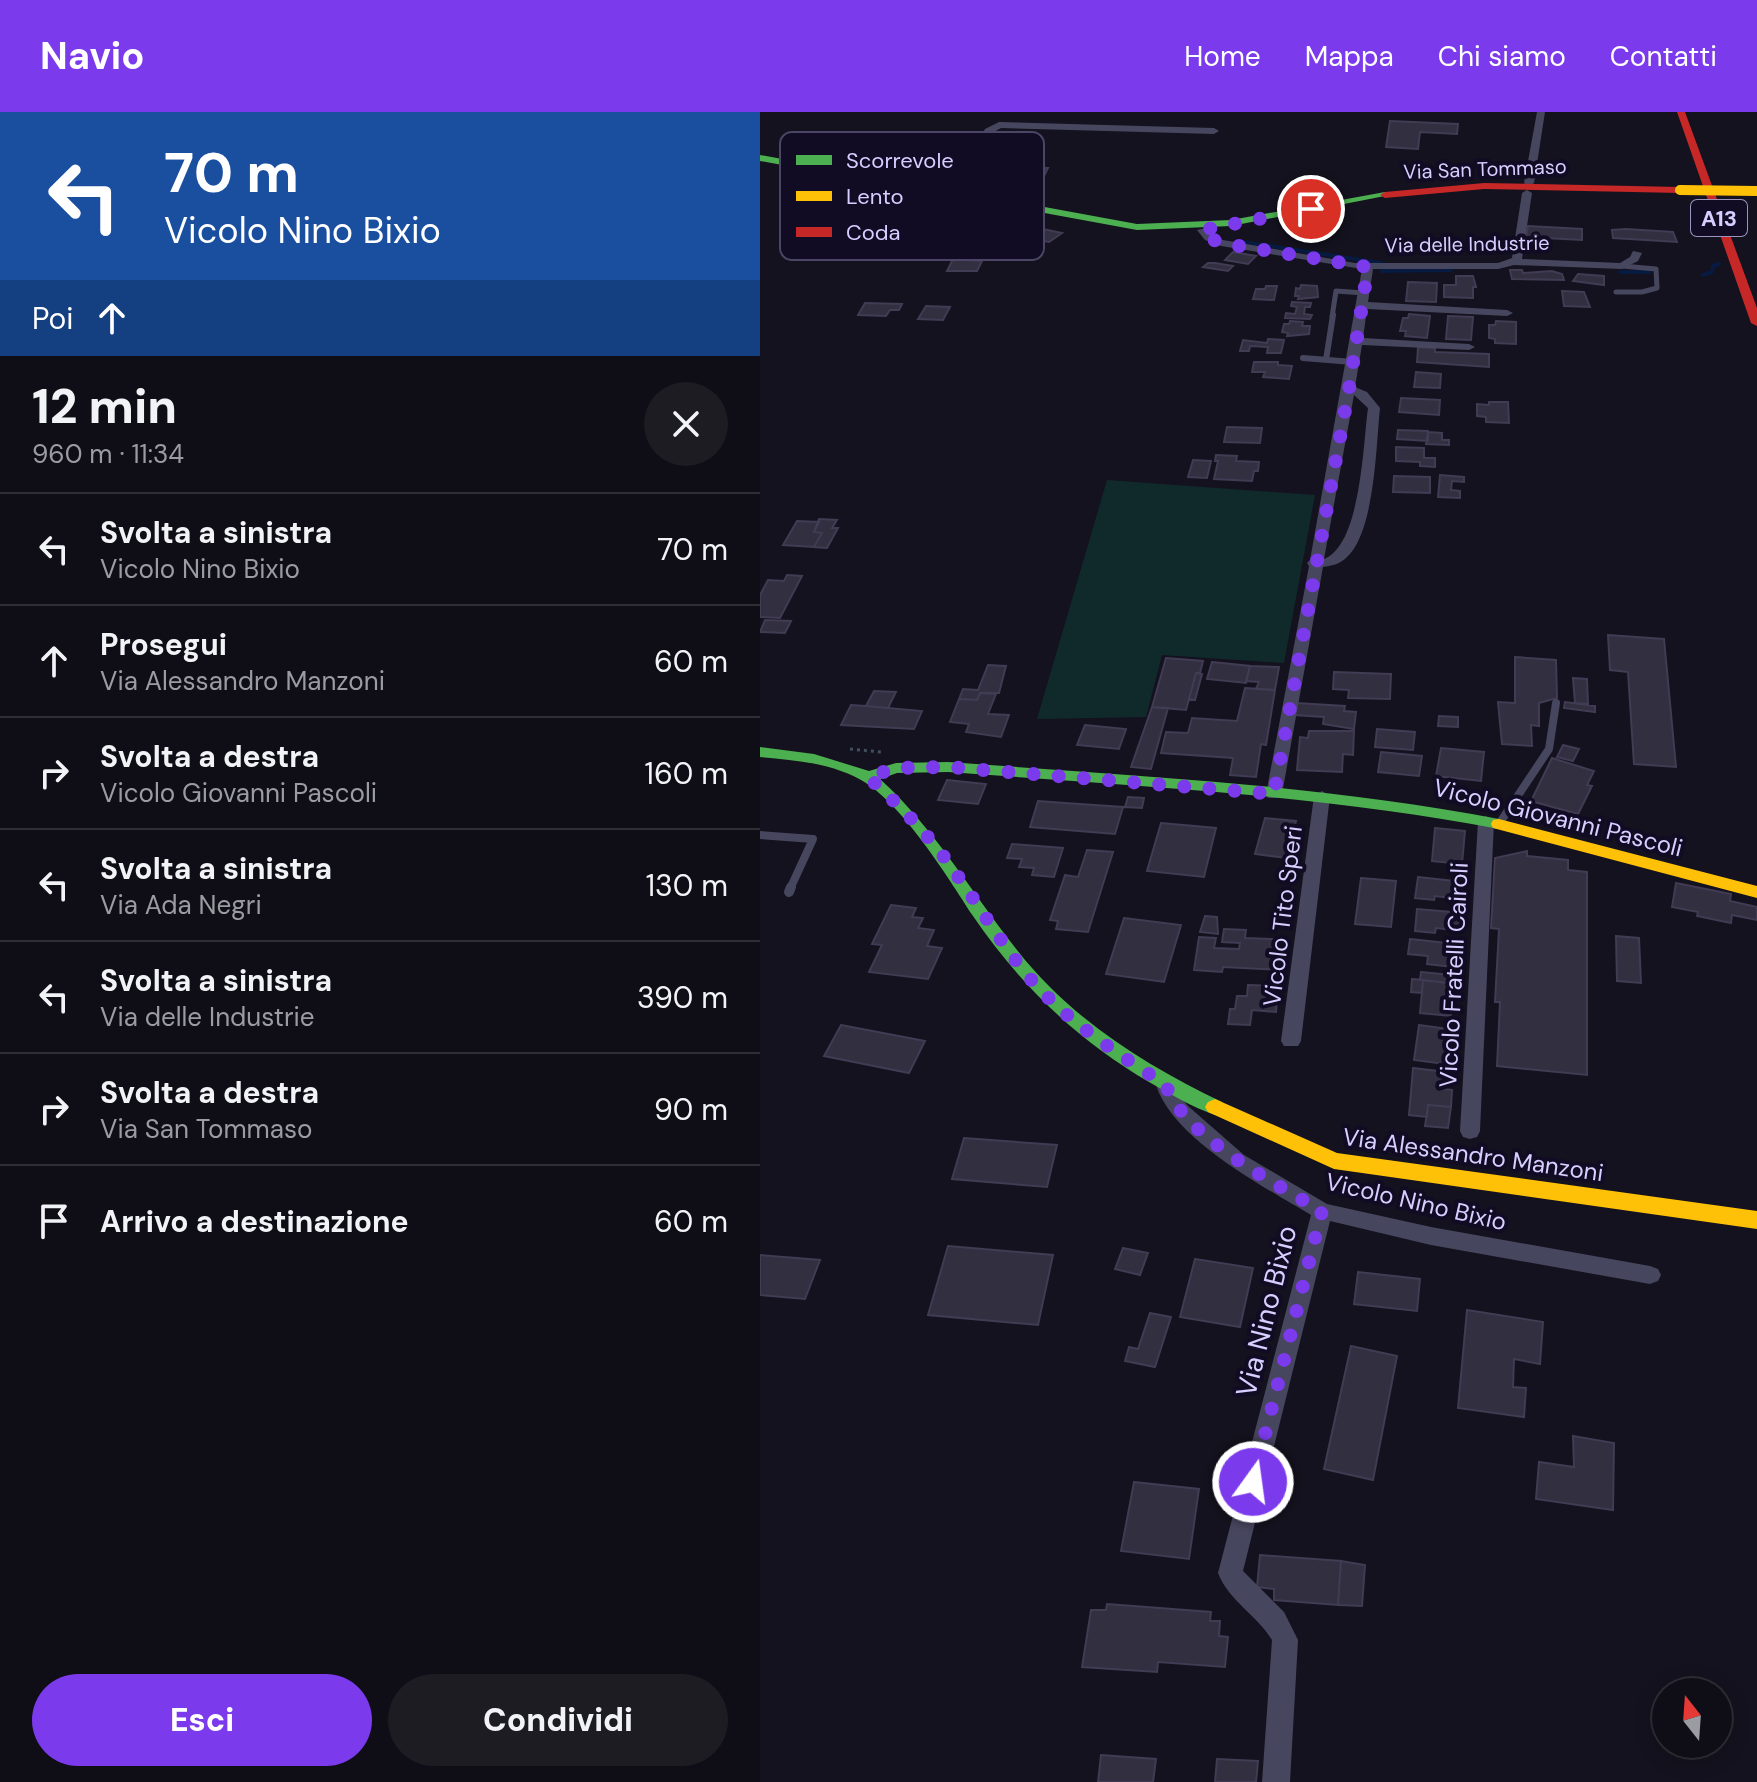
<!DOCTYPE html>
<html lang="it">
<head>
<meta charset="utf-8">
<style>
	:root { --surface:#0f0e16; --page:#1d1c23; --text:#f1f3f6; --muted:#9b9ca1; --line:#2f2e35; --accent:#7c3aed }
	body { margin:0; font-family:"DM Sans",sans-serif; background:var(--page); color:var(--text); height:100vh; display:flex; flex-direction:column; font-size:30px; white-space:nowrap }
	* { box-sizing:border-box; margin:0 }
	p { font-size:26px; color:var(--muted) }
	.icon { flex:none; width:44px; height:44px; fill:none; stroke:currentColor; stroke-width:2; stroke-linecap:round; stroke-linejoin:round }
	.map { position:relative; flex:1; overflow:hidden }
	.side { display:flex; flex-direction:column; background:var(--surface); width:760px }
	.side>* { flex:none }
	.top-card { background:#1a4fa0; color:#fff; overflow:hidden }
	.needle { width:52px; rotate:343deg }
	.buttons { position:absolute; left:892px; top:1566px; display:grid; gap:16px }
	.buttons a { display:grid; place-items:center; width:80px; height:80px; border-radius:50%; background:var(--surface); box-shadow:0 4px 20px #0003,0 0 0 2px var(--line); font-size:40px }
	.pin { position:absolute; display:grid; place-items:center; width:68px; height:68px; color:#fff; margin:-34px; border:4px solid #fff; border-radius:50%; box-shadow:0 2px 8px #0007 }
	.me { position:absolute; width:88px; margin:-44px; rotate:14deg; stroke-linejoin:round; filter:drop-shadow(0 0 6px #0008) }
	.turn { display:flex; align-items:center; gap:28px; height:168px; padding:0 32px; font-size:36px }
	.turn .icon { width:104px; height:104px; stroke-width:2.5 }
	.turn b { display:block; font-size:56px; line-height:68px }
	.then { display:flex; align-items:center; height:76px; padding:0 32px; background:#0003; gap:16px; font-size:30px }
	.round { display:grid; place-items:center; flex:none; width:84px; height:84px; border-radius:42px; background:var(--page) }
	.headline { display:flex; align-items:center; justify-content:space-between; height:136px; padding:0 32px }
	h1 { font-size:48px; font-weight:800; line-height:60px }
	.primary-button { display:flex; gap:16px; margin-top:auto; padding:16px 32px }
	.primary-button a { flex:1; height:92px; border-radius:48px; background:var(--accent); color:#fff; font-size:32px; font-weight:800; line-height:92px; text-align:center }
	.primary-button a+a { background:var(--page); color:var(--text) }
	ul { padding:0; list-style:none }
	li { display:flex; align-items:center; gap:24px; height:112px; padding:0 32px; border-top:2px solid var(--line) }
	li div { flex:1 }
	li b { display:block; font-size:30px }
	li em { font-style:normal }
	header { display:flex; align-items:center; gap:48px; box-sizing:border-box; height:112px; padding:0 40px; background:var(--accent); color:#fff }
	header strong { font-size:38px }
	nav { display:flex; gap:44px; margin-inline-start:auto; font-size:28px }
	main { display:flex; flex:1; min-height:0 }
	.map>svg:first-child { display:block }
	.green { fill:#102a2c }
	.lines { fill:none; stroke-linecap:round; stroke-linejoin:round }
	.stream { stroke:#071a40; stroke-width:4 }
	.building { fill:#322f41; stroke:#413b53; stroke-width:2 }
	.path { stroke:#424f5f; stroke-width:3; stroke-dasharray:3 4; stroke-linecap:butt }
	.lane-far3 { stroke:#47465f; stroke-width:5 }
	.lane-far2 { stroke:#47465f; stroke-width:6 }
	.lane-far1 { stroke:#47465f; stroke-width:8 }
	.lane { stroke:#47465f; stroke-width:10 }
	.street { fill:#47465f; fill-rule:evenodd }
	.fast { fill:#4caf50; fill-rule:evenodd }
	.slow { fill:#ffc107; fill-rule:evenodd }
	.jam { fill:#c62828; fill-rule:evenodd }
	.slow-bridge { stroke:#ffc107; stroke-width:10 }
	.route { stroke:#7c3aed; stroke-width:14; stroke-dasharray:0 25.2 }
	.labels { text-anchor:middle; stroke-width:8; stroke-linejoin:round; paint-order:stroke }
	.far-street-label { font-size:20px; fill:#d6cfff; stroke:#110c24 }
	.shield { fill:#110c24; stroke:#9b94bd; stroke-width:2 }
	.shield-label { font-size:22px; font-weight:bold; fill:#d6cfff }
	.street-label { font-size:24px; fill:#d6cfff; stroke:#110c24 }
	.near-street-label { font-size:28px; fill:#d6cfff; stroke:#110c24 }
	.key { fill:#110c24; stroke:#4c4666; stroke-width:2 }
	.key-label { font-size:22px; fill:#d6cfff }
</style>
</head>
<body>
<header>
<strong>Navio</strong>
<nav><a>Home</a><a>Mappa</a><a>Chi siamo</a><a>Contatti</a></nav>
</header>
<main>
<section class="side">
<div class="top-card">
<div class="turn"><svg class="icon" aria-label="left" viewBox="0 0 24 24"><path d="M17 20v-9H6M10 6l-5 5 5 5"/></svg><div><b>70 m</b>Vicolo Nino Bixio</div></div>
<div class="then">Poi<svg class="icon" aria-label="ahead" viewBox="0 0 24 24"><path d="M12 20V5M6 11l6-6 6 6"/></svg></div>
</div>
<div class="headline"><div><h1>12 min</h1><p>960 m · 11:34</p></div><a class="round"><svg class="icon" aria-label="close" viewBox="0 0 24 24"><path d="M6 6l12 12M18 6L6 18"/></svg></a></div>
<ul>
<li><svg class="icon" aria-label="left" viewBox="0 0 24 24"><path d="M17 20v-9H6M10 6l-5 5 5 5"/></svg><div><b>Svolta a sinistra</b><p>Vicolo Nino Bixio</p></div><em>70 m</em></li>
<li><svg class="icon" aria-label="ahead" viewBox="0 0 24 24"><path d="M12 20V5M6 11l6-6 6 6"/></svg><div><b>Prosegui</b><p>Via Alessandro Manzoni</p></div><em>60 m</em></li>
<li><svg class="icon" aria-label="right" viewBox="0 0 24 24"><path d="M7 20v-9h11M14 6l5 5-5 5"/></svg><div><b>Svolta a destra</b><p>Vicolo Giovanni Pascoli</p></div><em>160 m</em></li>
<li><svg class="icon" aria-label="left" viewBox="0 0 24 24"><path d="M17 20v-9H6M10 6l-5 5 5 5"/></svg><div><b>Svolta a sinistra</b><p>Via Ada Negri</p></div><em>130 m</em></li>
<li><svg class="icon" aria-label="left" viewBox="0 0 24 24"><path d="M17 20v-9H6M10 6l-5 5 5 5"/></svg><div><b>Svolta a sinistra</b><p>Via delle Industrie</p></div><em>390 m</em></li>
<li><svg class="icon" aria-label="right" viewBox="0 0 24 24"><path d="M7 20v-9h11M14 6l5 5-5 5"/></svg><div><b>Svolta a destra</b><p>Via San Tommaso</p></div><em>90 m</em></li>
<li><svg class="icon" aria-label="arrive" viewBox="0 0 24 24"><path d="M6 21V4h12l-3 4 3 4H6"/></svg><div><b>Arrivo a destinazione</b></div><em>60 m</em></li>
</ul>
<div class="primary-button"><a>Esci</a><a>Condividi</a></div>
</section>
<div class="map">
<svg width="997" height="1670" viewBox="0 0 997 1670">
	<rect width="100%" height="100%" fill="#14121e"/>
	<!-- green -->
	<path class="green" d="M347 368 555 383 524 551 402 543 386 605 277 607Z"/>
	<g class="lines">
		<!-- stream -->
		<path class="stream" d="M477 129 621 151
			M621 159 691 158
			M860 160H889
			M943 163 952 160 953 154 959 152"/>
	</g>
	<!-- building -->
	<path class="building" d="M630 9 698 12 697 22 660 20 658 37 626 35Z
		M264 55 278 56H288L283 66 259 65Z
		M768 114 822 117V128L766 125Z
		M278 116 302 121 289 130 262 125Z
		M866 117 913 120 917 130 853 126 852 118Z
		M473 140 496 144 488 152 465 148Z
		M193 147 222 149 217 159H187Z
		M448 151H455L473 154 468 159 443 155Z
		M750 158H762L763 161 792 159 802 162 804 168 752 167Z
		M818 162 844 164V173L813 169Z
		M696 164H713L716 175H713V186L684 185V173H696Z
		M648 170 677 171 676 190 646 189Z
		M541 173 557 174 558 185 538 187 539 184H535L536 176 540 177Z
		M506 174H517L514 188 493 187 496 177H505Z
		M802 179 824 180 830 195 804 194Z
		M532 190 551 191 550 195H545L544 202 552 203 550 207 525 206 526 201 535 202 537 195 531 194Z
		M105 191 142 192 139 198H130L126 204 98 203Z
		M166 194 190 195 183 208 158 207Z
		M649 202 670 204 667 226 645 224 646 219H640L643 206H648Z
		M688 204 713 205 711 228 686 227Z
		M530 209 543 210 542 214H550L549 222 527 224 528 221 522 220 524 212H529Z
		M736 209 756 210V232L735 231V227L729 226V213H735Z
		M508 227 524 228 521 241H507L508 235 490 234 489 239H480L483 228 507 231Z
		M658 235 675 236V240L729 242V255L657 250Z
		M494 250H518V253L532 254 529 267 503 265 505 260H492Z
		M656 260 681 262 680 276 654 275Z
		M641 286 680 288 679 303 639 300Z
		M729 290H748L749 311 726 310V305L717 304V292L729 293Z
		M467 315 502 316 500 331 464 330Z
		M638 318 668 319V329L637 327Z
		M668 320 682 321V328H689V333L666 332Z
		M636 335 664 336V346H675V355L660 354V350L636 349Z
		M456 343 477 344 476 349 499 350 498 359H494L492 369 454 367 458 349H455Z
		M433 348 451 349 447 366 428 365Z
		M680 363 704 365V370L692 369 691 378 700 379V386L678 385Z
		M634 364 670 365V381L633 380Z
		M59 407 77 408 72 416H78L67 436 54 435 62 421 54 420Z
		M37 409 59 410 54 420 62 421 54 435 23 433Z
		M27 463 42 464 20 506 0 505V483L8 468 24 469Z
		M5 508 31 509 25 521 0 520Z
		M848 523 904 527 916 655 874 652 868 560 850 558Z
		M755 545 796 548 797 586 779 591V614L771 613 772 634 742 632 738 590 755 591Z
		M406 546 443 549 440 561H436L426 598 392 595Z
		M452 550 490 554 486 571 447 567Z
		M228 553 246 554 239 581H220L217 588 199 587 203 577 218 578Z
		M490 554 519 555 515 578 496 577 499 570 486 569Z
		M574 560 631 562 630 587 588 586 589 578 573 577Z
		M436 561 442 562 435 588 429 587Z
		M813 566 827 567 828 592 815 591Z
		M485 576 515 578 506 633 501 632 496 665 470 663 473 646 401 641 406 620 428 621 432 606 477 609Z
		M114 579 136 580 128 596 106 594Z
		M220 581 236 582 228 602 249 603 241 625 206 620 209 612 190 610 199 587 217 588Z
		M805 590 835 594V600L804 596Z
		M536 591 585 594 584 599 596 600 594 617 563 612 564 605 534 603Z
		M91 593 106 594 162 599 154 617 81 613Z
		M392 595 408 596 391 657 371 655Z
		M679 604 698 605V615L678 614Z
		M325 613 366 617 359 637 317 633Z
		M617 617 655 620 653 638 615 635Z
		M549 619H594L593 643 583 642 582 660 537 658 540 625 548 626Z
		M803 633 819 637 813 649 797 645Z
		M681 636 724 640 721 669 676 664Z
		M621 640 662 644 659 664 618 660Z
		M792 646 834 659 827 673 832 674 818 702 771 689Z
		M187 668 226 672 218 692 178 688Z
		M368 685 384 686 382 696 365 695Z
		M278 689 305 691 363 695 355 722 270 715Z
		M505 706 536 709 527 746 495 742Z
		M401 711 456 716 444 765 387 759Z
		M675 716 705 719 702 752 672 749Z
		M252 732 303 736 294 765 272 763 274 756 259 755 262 747 247 746Z
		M327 738 353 740 328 820 296 817 298 809 290 808 305 763 318 765Z
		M767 739V744L808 748V758L827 760V963L737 954 740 890H735L739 817 731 816 735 746Z
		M658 765 703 770 701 787 675 784 674 788 655 786Z
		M601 766 636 769 631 815 595 812Z
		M916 771 971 782 970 789 997 795V808L972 803 971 811 937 804 938 800 912 795Z
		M131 793 156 796 152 805 163 806 158 816 174 818 167 834 182 836 168 867 109 860 122 833 112 832Z
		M657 797 703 801 702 819 676 816 675 821 655 819Z
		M445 804 457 805 458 822 440 820Z
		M364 806 421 813 404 870 346 862Z
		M464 817 486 818 485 826 513 827 511 845H521L520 858 463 855 462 860 434 858 439 825 456 826 454 836 479 837 480 831 462 830Z
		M856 824 879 826 881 871 857 869Z
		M650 827 705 833 702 856 667 852 668 844 648 842Z
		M661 860 691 863V871L660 868Z
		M652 867 663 868 662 881 651 880Z
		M663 868 693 872 691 904 660 901Z
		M488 873 518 874 516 900 492 898 490 913 468 912 470 897H475L477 884H487Z
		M81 913 165 929 149 961 64 944Z
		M659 913 689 917 687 935 694 936 692 953 654 948Z
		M653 956 686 960 685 977 692 978 691 995 668 993 667 1005 649 1003Z
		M668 993 691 995 688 1016 665 1014Z
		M204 1026 297 1033 287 1075 192 1067Z
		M188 1134 293 1143 278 1213 168 1203Z
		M363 1136 388 1141 380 1163 355 1157Z
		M0 1143 60 1148 45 1187 0 1183Z
		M435 1147 493 1156 480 1215 420 1205Z
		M598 1160 660 1167 657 1199 594 1192Z
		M707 1198 783 1210 780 1252 754 1247 753 1275 766 1276 764 1305 698 1296Z
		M390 1201 411 1205 395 1255 365 1249 369 1235 378 1237Z
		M591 1234 637 1244 613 1368 564 1357Z
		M813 1324 854 1331 853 1398 776 1387 779 1350 814 1355Z
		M374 1370 439 1377 429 1447 361 1439Z
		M500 1443 581 1449 578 1493 514 1488V1477L497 1475Z
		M581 1449 605 1453 602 1494 578 1493Z
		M347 1492 451 1500 450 1509H460L459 1524 468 1525 465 1555 398 1550 397 1560 322 1555 331 1498H346Z
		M341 1643 396 1647 393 1670H338Z
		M457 1647 498 1649 496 1670H455Z"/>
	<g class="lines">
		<!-- path -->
		<path class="path" d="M90 637 121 640"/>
		<!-- lane-far3 -->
		<path class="lane-far3" d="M856 180H882L897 176 896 157 862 154
			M572 205 576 179 604 181"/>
		<!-- lane-far2 -->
		<path class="lane-far2" d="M543 246 593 250
			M566 248 573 203"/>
		<!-- lane-far1 -->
		<path class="lane-far1" d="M739 712 789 637 796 591
			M0 723 53 727 30 777"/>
		<!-- lane -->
		<path class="lane" d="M29 780 31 775"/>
		<!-- street -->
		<path class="street" d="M777 0H785L774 71 769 74 764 71Z
			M239 10 454 16 459 19 454 22 241 16 232 21 195 83H189L187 81 225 17Z
			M767 78 772 81 762 147 860 151 870 145 873 139 882 141 878 149 862 157 754 153 738 157H613L608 190 747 198 753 201 747 204 607 197 603 226 709 232 715 235 709 238 602 233 595 275 607 280 620 296C616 334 615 421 586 446 580 452 571 454 563 455L522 682 520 686H508L506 682 549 454 547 451 550 448 602 157 461 134 445 128 437 118 446 116 453 124 463 128 595 151H738L752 146 762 81ZM594 283 608 296C603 332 601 433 564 447Z
			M562 679 570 684 541 929 538 934H524L521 929 554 684Z
			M726 704 734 709 720 1019 717 1025 710 1027 703 1025 700 1019 718 709Z
			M406 966 413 968 419 983 428 994 484 1043 567 1092 671 1115 890 1154 898 1157 901 1163 898 1169 890 1172 671 1133 570 1109 483 1459 524 1500 538 1528 530 1670H502L512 1528C497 1503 469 1489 458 1461L551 1103C504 1075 413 1027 396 973L399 968Z"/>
		<!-- fast -->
		<path class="fast" d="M0 43 377 112 471 108 625 80 630 83 471 114 377 118 0 49Z
			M0 635 54 642 109 659 136 651 188 650C372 664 557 672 739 707L747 712 739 717C557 682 372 674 188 660L137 661 120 667C175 717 211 780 257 838 311 907 385 953 462 990L465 995 462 1000 455 1003C432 995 410 982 389 970 317 928 260 873 213 804 187 764 142 691 101 668 71 651 34 648 0 645Z"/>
		<!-- slow -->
		<path class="slow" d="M739 707 997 774V786L733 716 731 712 733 708Z
			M455 987 577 1041 997 1099V1117L574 1057 448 1000 445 995 448 990Z"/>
		<!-- jam -->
		<path class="jam" d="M917 0H925L997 196V214L991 211Z
			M724 71 920 75 925 78 920 81 724 77 625 86 620 83 625 80Z"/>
		<!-- slow-bridge -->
		<path class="slow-bridge" d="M920 78 997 79"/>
	</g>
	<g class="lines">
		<!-- route -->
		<path class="route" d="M493 1370 562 1099C517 1073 422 1023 406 973 357 941 306 909 268 864 238 827 215 787 187 749 164 718 137 691 108 665L136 656 188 655 514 682 589 277 608 155 461 131 449 126 442 118 551 97"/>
	</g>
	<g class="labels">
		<!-- far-street labels -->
		<g class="far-street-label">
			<text transform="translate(725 57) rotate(-2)" y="7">Via San Tommaso</text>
			<text transform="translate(707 132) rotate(-1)" y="7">Via delle Industrie</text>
		</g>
		<!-- shield labels -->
		<rect class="shield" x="931" y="88" width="56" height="36" rx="6"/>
		<g class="shield-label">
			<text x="959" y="114">A13</text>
		</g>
		<!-- street labels -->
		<g class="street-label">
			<text transform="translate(798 706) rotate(14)" y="8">Vicolo Giovanni Pascoli</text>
			<text transform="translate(523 804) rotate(-83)" y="8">Vicolo Tito Speri</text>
			<text transform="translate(694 863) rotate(-87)" y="8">Vicolo Fratelli Cairoli</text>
			<text transform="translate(713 1043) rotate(8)" y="8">Via Alessandro Manzoni</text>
			<text transform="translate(656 1090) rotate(13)" y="8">Vicolo Nino Bixio</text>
		</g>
		<!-- near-street labels -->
		<g class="near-street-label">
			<text transform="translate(506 1199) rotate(-76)" y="10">Via Nino Bixio</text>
		</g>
	</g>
	<!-- legend -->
	<rect x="20" y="20" width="264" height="128" rx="12" class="key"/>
	<rect x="36" y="43" width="36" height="10" fill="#4caf50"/>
	<rect x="36" y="79" width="36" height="10" fill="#ffc107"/>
	<rect x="36" y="115" width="36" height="10" fill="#c62828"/>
	<g class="key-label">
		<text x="86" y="56">Scorrevole</text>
		<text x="86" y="92">Lento</text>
		<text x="86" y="128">Coda</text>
	</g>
</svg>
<div class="buttons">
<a><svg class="needle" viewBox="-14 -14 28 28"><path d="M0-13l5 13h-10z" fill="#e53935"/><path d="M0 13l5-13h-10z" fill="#9b9ca1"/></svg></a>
</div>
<div class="pin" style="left:551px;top:97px;background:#d93025"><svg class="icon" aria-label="arrive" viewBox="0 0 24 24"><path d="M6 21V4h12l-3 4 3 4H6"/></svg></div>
<svg class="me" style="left:493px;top:1370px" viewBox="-20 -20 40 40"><circle r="17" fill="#7c3aed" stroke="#fff" stroke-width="3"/><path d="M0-11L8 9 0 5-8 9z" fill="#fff"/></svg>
</div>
</main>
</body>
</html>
